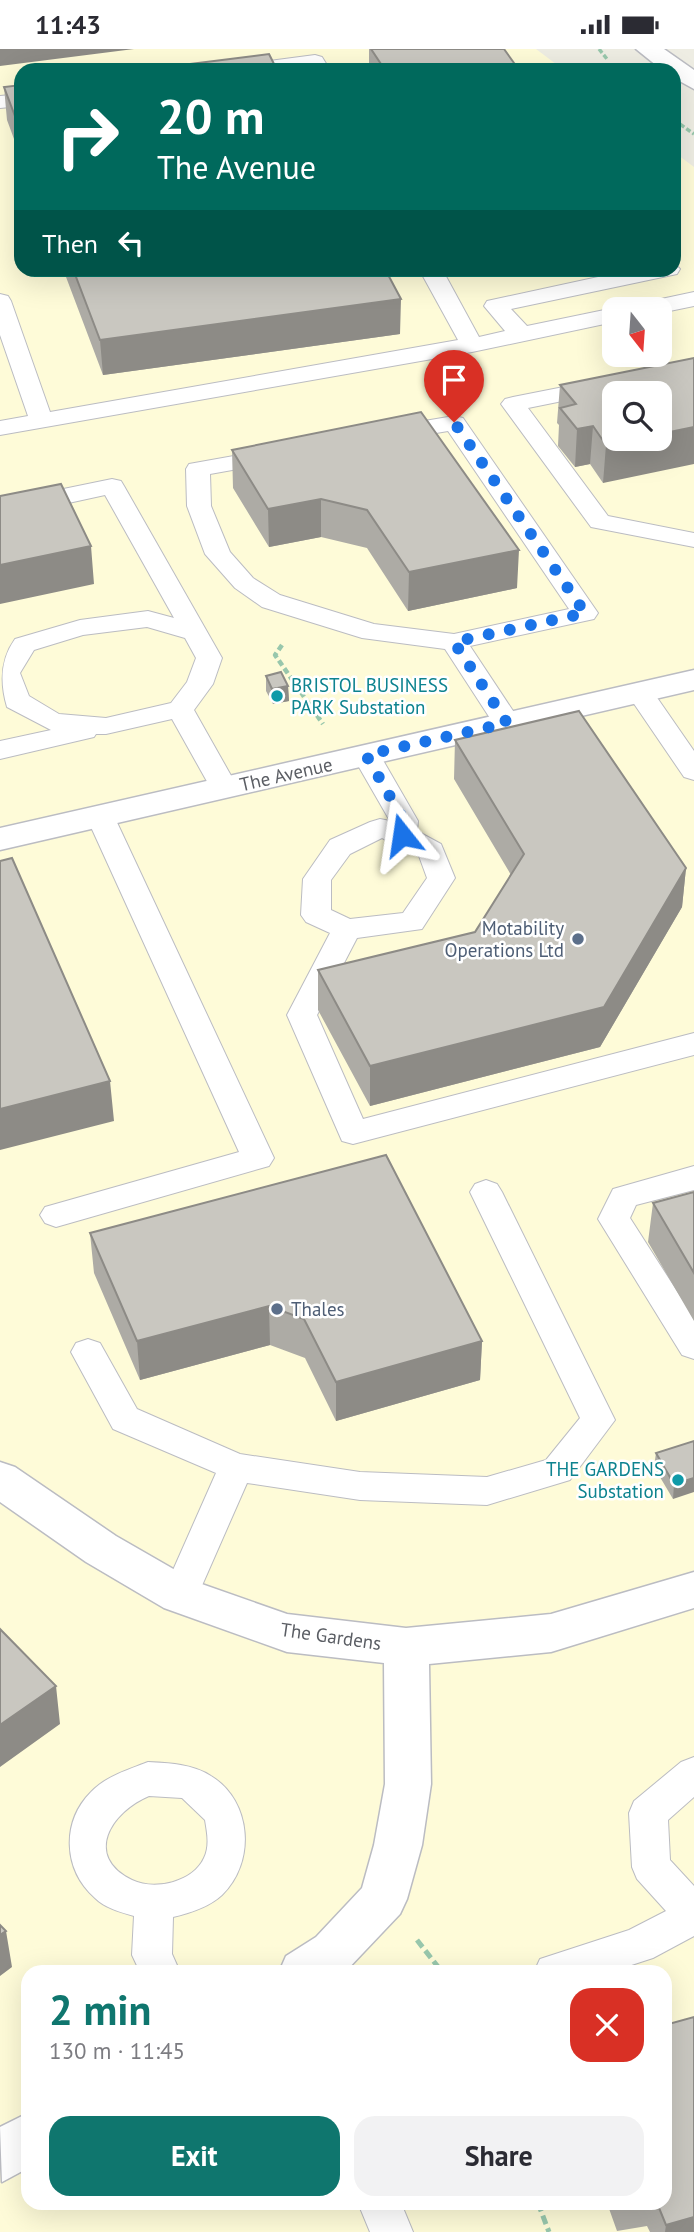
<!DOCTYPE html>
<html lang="en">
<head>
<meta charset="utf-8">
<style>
	:root { --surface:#fff; --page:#f2f2f3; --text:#2b2b33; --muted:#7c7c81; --accent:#0f766e }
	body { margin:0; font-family:"PT Sans",sans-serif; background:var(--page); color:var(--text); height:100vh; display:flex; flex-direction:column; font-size:26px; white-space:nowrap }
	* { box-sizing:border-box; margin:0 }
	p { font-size:23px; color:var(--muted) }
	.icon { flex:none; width:38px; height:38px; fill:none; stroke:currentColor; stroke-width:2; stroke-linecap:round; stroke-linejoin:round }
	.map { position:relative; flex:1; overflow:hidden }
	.side { position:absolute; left:21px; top:1916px; width:651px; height:245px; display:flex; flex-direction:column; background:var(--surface); border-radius:21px; box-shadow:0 7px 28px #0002 }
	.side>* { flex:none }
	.top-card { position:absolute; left:14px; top:14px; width:667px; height:214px; border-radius:21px; box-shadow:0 7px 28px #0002; background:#00695c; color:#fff; overflow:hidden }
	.needle { width:46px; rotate:163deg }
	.tools { position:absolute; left:602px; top:248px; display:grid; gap:14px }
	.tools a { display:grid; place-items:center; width:70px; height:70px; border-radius:14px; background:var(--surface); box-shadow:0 7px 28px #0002; font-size:35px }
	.pin { position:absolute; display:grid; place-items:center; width:60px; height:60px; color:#fff; margin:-72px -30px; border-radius:50% 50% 50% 0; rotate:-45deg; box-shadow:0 0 7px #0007 }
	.pin .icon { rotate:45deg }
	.me { position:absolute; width:77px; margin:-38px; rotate:345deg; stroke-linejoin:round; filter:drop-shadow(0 0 5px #0008) }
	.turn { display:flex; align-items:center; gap:24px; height:147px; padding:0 28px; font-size:32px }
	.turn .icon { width:91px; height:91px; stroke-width:2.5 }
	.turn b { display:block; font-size:49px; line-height:60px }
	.then { display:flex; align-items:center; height:66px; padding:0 28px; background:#0003; gap:14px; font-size:26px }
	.round { display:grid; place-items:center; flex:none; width:74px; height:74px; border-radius:21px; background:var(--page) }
	.headline { display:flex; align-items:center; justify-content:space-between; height:119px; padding:0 28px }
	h1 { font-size:42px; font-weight:800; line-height:52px; color:var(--accent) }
	.button { display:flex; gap:14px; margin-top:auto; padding:14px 28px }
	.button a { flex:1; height:80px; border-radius:21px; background:var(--accent); color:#fff; font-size:28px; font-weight:800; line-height:80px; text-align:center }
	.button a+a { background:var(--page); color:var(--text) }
	.status { display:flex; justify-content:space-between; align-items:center; height:49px; padding:0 35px; background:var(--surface); direction:ltr }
	.status svg { height:19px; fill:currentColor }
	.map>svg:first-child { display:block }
	.commercial { fill:#fefbd8; fill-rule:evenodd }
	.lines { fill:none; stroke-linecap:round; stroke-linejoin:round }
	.service-casing { stroke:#bbbcc2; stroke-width:2 }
	.minor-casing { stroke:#bbbcc2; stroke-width:3 }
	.tertiary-casing { stroke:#bbbcc2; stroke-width:3 }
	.path-far2 { stroke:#98c7ac; stroke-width:3.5; stroke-dasharray:5 2.5; stroke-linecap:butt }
	.path-far1 { stroke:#98c7ac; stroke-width:4.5; stroke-dasharray:6 3.5; stroke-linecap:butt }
	.path { stroke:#98c7ac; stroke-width:5; stroke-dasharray:9 4.5; stroke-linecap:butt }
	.service { fill:#fff; fill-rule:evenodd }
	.minor { fill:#fff; fill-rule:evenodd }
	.tertiary { fill:#fff; fill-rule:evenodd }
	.wall { fill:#adaba5 }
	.shaded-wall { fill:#8d8b86 }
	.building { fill:#c9c7c0; stroke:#8d8b86; stroke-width:2 }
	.route { stroke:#1a73e8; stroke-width:12; stroke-dasharray:0 21.6 }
	.culture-dot { fill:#0f9aa8; stroke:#fff; stroke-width:2.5 }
	.service-dot { fill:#5c6f8a; stroke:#fff; stroke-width:2.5 }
	.labels { text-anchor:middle; stroke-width:5; stroke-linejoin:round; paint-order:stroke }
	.culture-label { font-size:19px; fill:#0d838f; stroke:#fff; text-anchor:start }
	.street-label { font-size:19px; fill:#5b5e64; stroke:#fff }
	.service-label { font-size:19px; fill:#4e5e75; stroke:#fff; text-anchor:end }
</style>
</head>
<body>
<div class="status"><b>11:43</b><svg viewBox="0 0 49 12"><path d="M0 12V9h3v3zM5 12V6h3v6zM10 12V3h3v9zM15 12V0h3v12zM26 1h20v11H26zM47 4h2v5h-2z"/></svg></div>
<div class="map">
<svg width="694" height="2183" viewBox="0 0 694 2183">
	<rect width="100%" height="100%" fill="#eeede3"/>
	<!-- commercial -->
	<path class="commercial" d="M0 0H536L564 21H21V220H674V103L694 118V2183H0ZM614 261H660V306H614ZM614 345H660V390H614ZM28 1923H665V2154H28Z"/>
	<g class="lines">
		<!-- service casing -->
		<g class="service-casing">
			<path id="service" d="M315 6 322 8 330 21H236L239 17 246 15Z
				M21 45V57L0 59V47Z
				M674 214 680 220 677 225 511 260 527 277 614 259 621 261H614V273L472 303 0 386V372L28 367 0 286V245L8 247 11 252 50 363 458 291 419 220H442L479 288 505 282 484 257 487 252 635 220H674Z
				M694 243V257L660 264V261H630L633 256Z
				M599 331 607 333 611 338 607 343 528 359 608 467 694 484V498L591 478 501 355 505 350 513 348Z
				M454 367 463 369 598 564 594 570 470 597 521 674 517 680 507 682 497 680 445 600 362 589 262 558 235 539 205 505 187 457 186 420 189 415 273 400 282 402 285 407 282 412 210 425 211 457 230 503 253 529 280 546 374 575 454 585 569 560 448 382 389 392 380 390 377 385 380 380 389 378Z
				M112 430 121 432 124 437 222 609 213 635 194 661 238 739 234 745 224 748 214 745 172 670 106 685H96L94 688 0 710V692L51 681 7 658C0 634 0 611 15 590L80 571 148 562 174 569 105 446 0 469V453ZM147 578 185 589 196 609 187 633 171 654 106 669 59 665 29 647 20 624 34 601 83 586Z
				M639 635 649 637 694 702V731L684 728 626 643 629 637Z
				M366 697 376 700 380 706 418 772 417 782 441 795 455 829 422 880 357 889 317 966 363 1070 694 984V1006L353 1095 342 1092 287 966 330 884 306 873 301 866 303 830 330 791 370 773 380 770 390 772 352 706 356 700ZM382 789 419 807 427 829 403 864 350 870 331 861V831L350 805Z
				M100 758 110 761 114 767 274 1109 269 1117 56 1178 45 1174 40 1166 45 1158 239 1103 86 767 90 761Z
				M694 1117V1141L636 1156 630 1169 694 1269V1310L682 1306 598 1170 613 1140Z
				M486 1131 497 1135 502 1143 615 1371 570 1431 487 1456 360 1451 247 1434 193 1557 180 1561 167 1557 162 1546 216 1424 113 1380 71 1303 76 1294 88 1290 100 1294 137 1360 240 1405 360 1423 487 1428 546 1411 580 1369 470 1143 475 1135Z
				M694 1708V1748L668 1771 670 1811 694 1837V1887L653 1909 610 1923H534L540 1910 629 1881 666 1862 637 1830 632 1818 629 1764 634 1752 681 1713Z
				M148 1713C169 1714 193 1715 211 1727 252 1752 256 1813 222 1846 209 1858 190 1864 173 1868L172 1905 180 1923H140L132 1906 134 1867C120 1863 105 1859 95 1849 63 1821 61 1773 91 1743 106 1727 128 1721 148 1713ZM149 1747 182 1749 205 1771C207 1783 210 1797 204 1809 193 1833 155 1842 132 1831 83 1807 111 1763 149 1747Z
				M358 2154H401L413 2183H370Z"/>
		</g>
		<!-- minor casing -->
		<g class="minor-casing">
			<path id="minor" d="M694 621V641L0 801V779Z
				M0 1413 15 1418 116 1487 196 1533 287 1565 406 1579 551 1565 694 1523V1559L551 1603 429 1615 431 1735 422 1796 407 1850 400 1865 345 1923H279L286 1907 316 1888 362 1839 374 1796 385 1735 384 1614 287 1603 164 1559 86 1513 0 1453Z
				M28 2064V2119L2 2133 0 2078Z"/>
		</g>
		<!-- tertiary casing -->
		<g class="tertiary-casing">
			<path id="tertiary" d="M636 0H664L694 21V40L674 29V21H662Z"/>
		</g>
		<!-- path-far2 -->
		<path class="path-far2" d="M599 0 607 10
			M674 71 694 85"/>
		<!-- path-far1 -->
		<path class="path-far1" d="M282 596 275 606 323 675"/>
		<!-- path -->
		<path class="path" d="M417 1891 442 1923
			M538 2154 549 2183"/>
		<!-- service -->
		<use href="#service" class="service"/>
		<!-- minor -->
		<use href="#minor" class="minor"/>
		<!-- tertiary -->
		<use href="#tertiary" class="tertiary"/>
	</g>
	<!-- wall -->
	<path class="wall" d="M369 0H504L519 21H369Z
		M21 36V109L7 71 4 38Z
		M63 220H385L400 285 103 326Z
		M694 309 603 434 590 415 575 418 558 397 559 376 557 374 560 336Z
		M421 363 517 539 408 562 367 499 321 488 269 498 233 439 232 401Z
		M266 627 288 637 289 652 273 655 266 642Z
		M455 691 686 819 682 858 600 998 370 1057 318 961V921L475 883 511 826 454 730Z
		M694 1143V1272L648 1193 653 1154Z
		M90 1184 482 1292 480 1331 336 1372 305 1309 270 1296 140 1331 94 1224Z
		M694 1392 673 1450 654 1418 656 1404Z
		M607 2154H665L694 2183H650L647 2177 617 2182Z"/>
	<!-- shaded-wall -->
	<path class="shaded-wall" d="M0 0H134L0 17Z
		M401 250 400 285 103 326 100 291Z
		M593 377 590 415 575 418 577 380Z
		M694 378V415L603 434 606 396 634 390H660V385Z
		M321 450V488L269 498 268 460Z
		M91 497 94 535 0 555V516Z
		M519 501 517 539 408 562 409 523Z
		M288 637 289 652 273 655 272 640Z
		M686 819 682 858 600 998 370 1057V1017Z
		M110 1032 114 1072 0 1101V1060Z
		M269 1257 270 1296 140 1331 137 1292Z
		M482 1292 480 1331 336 1372V1333Z
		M694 1429V1443L673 1450 674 1435Z
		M56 1637 60 1675 0 1718V1676Z
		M6 1882 12 1918 0 1927V1886Z
		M694 2168V2183H665L666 2176Z"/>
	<!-- building -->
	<path class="building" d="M371 0H504L519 21H385Z
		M269 5 277 21H142Z
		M21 36V83L4 38Z
		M73 220H385L401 250 100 291Z
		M694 309V378L660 385V345H614V390H634L606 396 593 377 577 380 560 359 576 355 560 336Z
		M421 363 519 501 409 523 367 461 321 450 268 460 232 401Z
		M61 435 91 497 0 516V447Z
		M281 623 288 637 272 640 266 627Z
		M579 662 686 819 604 958 370 1017 318 921 475 883 524 805 455 691Z
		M12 809 110 1032 0 1060V812Z
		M386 1106 482 1292 336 1333 304 1270 269 1257 137 1292 90 1184Z
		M694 1143V1224L653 1154Z
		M694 1392V1429L674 1435 656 1404Z
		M0 1580 56 1637 0 1676Z
		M0 1876 6 1882 0 1886Z
		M694 1968V2168L666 2176 657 2154H665V1976Z"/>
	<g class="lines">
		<!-- route -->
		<path class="route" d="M402 786 404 772 366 706 507 674 454 593 585 564 454 373"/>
	</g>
	<!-- markers -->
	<g class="culture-dot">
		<circle cx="277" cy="647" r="7"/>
		<circle cx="678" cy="1431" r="7"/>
	</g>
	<g class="service-dot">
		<circle cx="578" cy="890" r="7"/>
		<circle cx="277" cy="1260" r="7"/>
	</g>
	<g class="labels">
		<!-- culture labels -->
		<g class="culture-label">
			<text x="291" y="643">BRISTOL BUSINESS<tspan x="291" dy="22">PARK Substation</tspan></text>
			<text x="664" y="1427" text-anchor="end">THE GARDENS<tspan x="664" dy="22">Substation</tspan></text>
		</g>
		<!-- street labels -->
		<g class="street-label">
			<text transform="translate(286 725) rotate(-13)" y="7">The Avenue</text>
			<text transform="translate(331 1587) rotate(8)" y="7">The Gardens</text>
		</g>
		<!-- service labels -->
		<g class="service-label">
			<text x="564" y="886">Motability<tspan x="564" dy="22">Operations Ltd</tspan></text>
			<text x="291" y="1267" text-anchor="start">Thales</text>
		</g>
	</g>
</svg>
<div class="tools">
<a><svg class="needle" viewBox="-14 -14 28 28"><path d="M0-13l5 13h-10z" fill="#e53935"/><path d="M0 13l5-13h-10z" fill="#7c7c81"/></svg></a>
<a><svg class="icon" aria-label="search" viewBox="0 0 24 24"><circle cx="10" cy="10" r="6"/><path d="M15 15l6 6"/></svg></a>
</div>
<div class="pin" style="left:454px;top:373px;background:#d93025"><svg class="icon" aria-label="arrive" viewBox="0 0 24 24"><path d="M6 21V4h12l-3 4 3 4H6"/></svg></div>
<svg class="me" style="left:402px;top:786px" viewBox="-20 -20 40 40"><path d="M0-17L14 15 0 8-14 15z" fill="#1a73e8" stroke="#fff" stroke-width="4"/></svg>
<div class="top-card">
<div class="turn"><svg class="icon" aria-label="right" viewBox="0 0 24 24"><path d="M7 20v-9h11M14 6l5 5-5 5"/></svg><div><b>20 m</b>The Avenue</div></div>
<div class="then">Then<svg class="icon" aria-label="left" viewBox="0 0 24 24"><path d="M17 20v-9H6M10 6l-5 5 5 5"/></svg></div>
</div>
<section class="side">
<div class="headline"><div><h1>2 min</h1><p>130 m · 11:45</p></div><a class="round" style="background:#d93025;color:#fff"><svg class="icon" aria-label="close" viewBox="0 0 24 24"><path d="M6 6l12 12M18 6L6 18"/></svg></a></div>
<div class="button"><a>Exit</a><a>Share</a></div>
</section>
</div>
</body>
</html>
